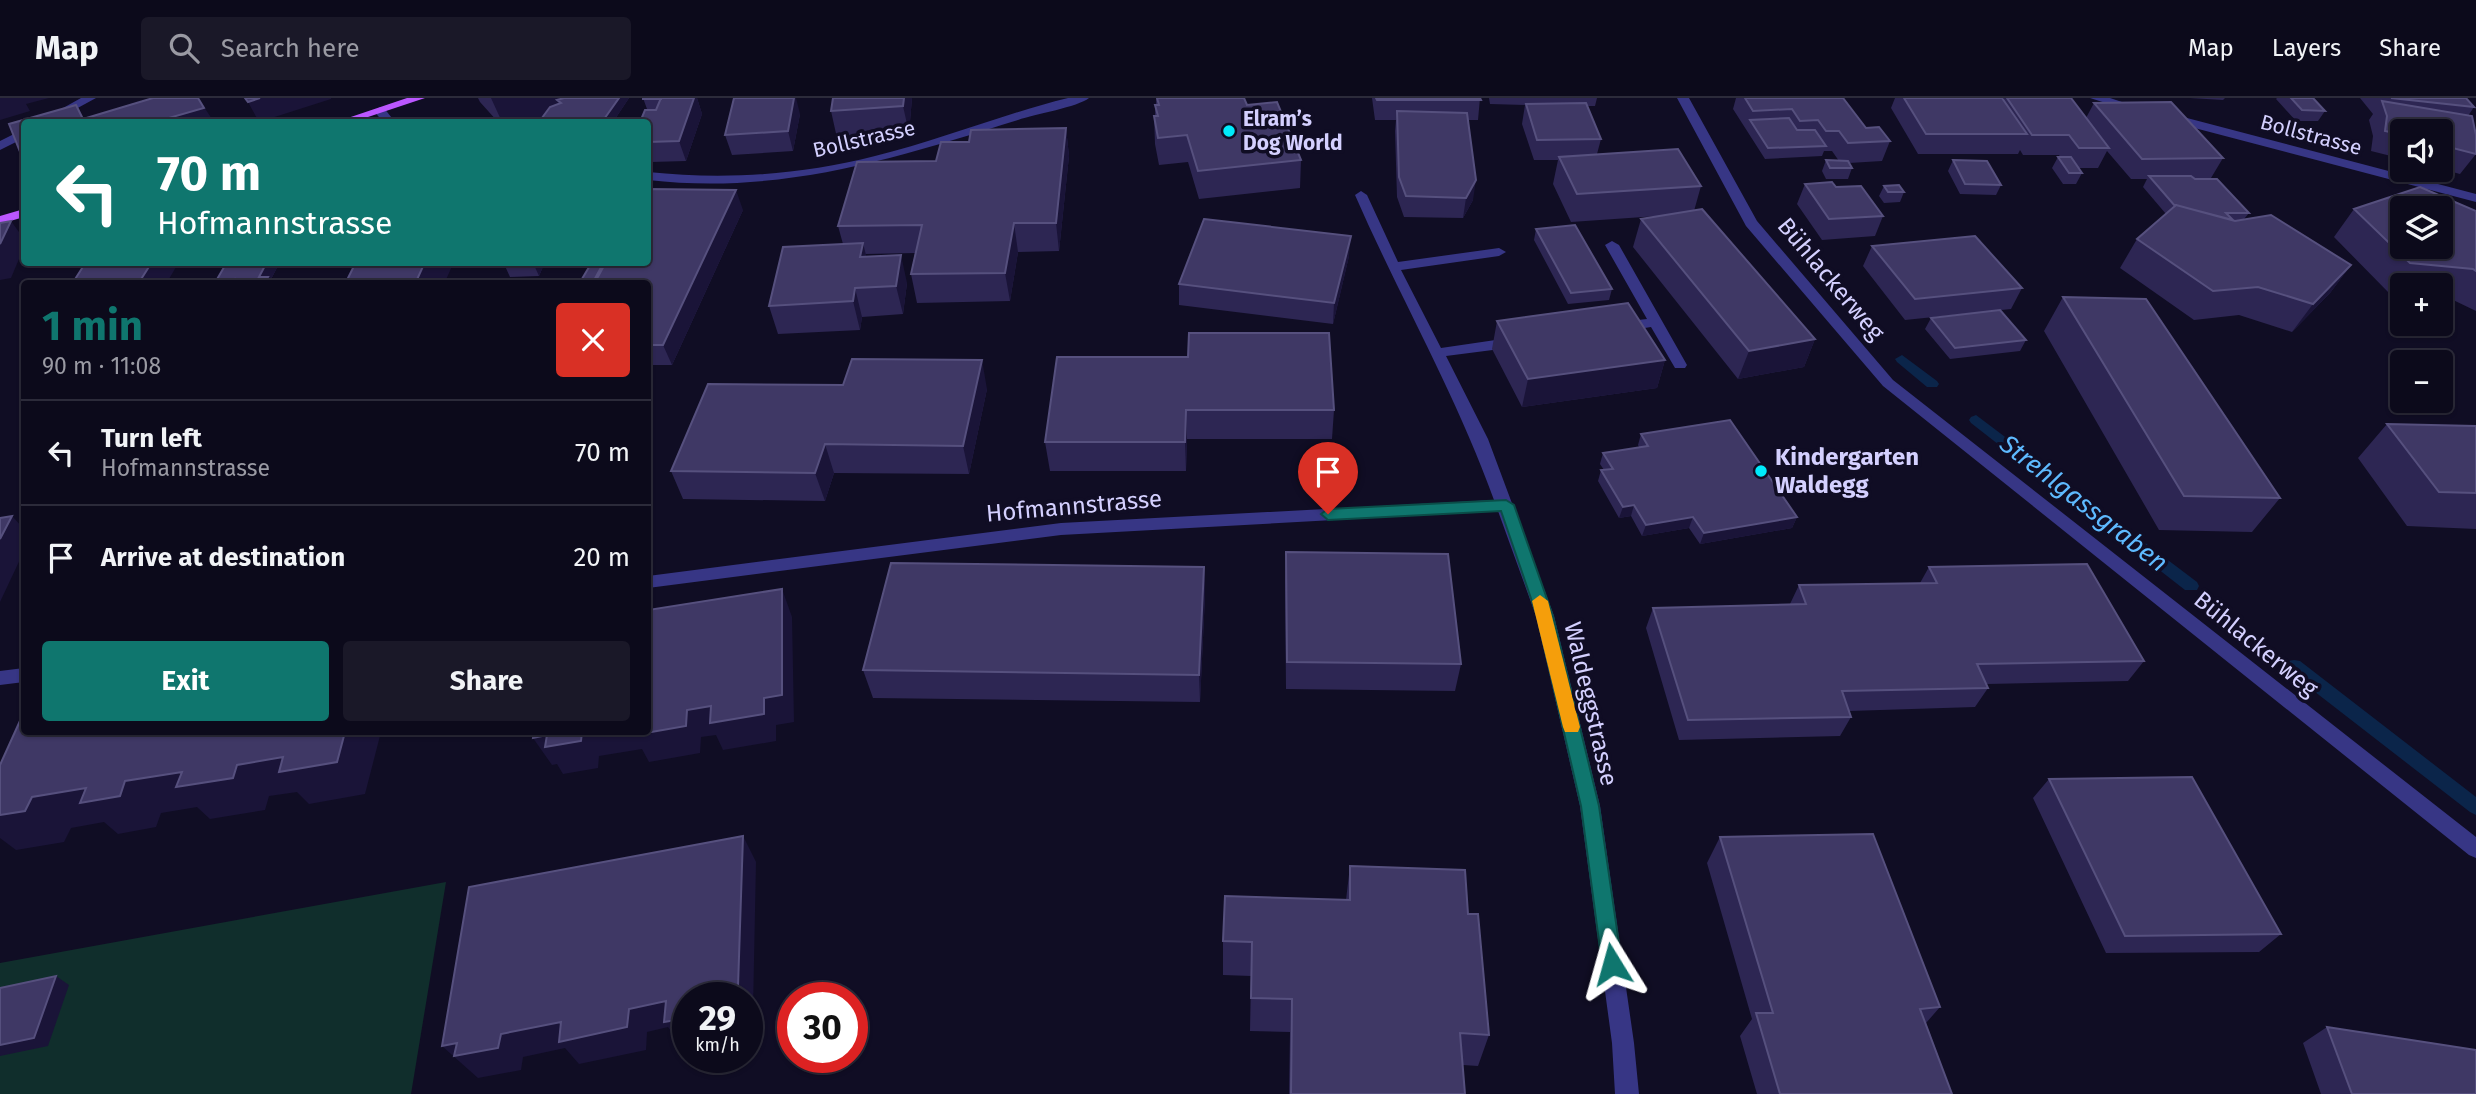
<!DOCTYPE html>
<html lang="en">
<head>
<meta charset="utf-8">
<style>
	:root { --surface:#0c0a1b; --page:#1a1828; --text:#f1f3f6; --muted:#9a9aa3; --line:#2c2b3a; --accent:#0f766e }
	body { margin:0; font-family:"Fira Sans",sans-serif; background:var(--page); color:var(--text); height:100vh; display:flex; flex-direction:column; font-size:26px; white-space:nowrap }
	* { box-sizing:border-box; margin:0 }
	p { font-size:23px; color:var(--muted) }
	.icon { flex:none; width:38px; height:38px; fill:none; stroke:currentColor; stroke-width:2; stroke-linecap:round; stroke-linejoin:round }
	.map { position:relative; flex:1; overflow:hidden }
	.details { position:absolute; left:21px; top:182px; width:630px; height:455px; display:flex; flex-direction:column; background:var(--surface); border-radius:7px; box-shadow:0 2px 5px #0004,0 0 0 2px var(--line) }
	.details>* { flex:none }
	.banner { position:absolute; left:21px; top:21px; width:630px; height:147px; border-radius:7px; box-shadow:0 2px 5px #0004,0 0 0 2px var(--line); background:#0f766e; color:#fff; overflow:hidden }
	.fabs { position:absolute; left:2390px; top:21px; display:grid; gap:14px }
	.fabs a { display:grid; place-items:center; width:63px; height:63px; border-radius:7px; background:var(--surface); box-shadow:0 2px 5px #0004,0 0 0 2px var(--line); font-size:35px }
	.speed { position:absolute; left:672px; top:884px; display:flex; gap:14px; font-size:35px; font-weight:700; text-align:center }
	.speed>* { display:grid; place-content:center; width:91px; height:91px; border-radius:50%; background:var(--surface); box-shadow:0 2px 5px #0004,0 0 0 2px var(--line); line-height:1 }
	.speed small { font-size:18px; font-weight:400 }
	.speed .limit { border:10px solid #d22; background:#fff; color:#111 }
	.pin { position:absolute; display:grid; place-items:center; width:60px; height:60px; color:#fff; margin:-72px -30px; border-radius:50% 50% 50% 0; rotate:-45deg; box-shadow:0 0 7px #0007 }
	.pin .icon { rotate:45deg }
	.me { position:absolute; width:77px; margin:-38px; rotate:352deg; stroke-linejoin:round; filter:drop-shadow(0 0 5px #0008) }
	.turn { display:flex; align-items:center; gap:24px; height:147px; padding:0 21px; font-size:32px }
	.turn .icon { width:91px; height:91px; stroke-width:2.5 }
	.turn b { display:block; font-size:49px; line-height:60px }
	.round { display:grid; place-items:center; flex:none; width:74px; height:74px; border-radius:7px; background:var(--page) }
	.head { display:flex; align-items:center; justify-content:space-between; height:119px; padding:0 21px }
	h1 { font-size:42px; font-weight:700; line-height:52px; color:var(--accent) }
	.cta { display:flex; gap:14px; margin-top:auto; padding:14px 21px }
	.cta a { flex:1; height:80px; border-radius:7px; background:var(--accent); color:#fff; font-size:28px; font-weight:700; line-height:80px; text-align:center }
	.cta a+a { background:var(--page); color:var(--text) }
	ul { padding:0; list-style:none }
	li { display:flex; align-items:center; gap:21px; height:105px; padding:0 21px; border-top:2px solid var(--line) }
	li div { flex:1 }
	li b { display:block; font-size:26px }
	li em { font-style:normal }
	header { display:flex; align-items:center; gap:42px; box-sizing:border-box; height:98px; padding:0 35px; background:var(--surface); border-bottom:2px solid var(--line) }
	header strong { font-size:33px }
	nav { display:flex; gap:38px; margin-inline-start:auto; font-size:24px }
	.search { width:490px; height:63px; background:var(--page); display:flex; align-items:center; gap:18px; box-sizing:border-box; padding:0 24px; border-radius:7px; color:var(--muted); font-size:26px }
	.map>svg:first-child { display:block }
	.green { fill:#102e2c }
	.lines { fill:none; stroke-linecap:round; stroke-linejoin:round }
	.stream { fill:#0b254a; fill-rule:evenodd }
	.minor { fill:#373685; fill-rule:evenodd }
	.major { fill:#bb57ff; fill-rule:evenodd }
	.wall { fill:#2d2653 }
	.shaded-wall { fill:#1a1438 }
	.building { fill:#3f3865; stroke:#56507e; stroke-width:2; fill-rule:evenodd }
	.route { fill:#0f766e; stroke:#0a4d48; stroke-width:2 }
	.slow { fill:#f59e0b }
	.poi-dot { fill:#00eafb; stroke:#100d24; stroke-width:2.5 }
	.labels { text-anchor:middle; stroke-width:7; stroke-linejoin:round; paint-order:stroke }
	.far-poi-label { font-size:21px; font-weight:bold; fill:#d4d0ff; stroke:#100d24; text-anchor:start }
	.far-street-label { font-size:21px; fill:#d4d0ff; stroke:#100d24 }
	.street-label { font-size:24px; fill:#d4d0ff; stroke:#100d24 }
	.poi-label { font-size:24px; font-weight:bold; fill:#d4d0ff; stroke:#100d24; text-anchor:start }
	.water-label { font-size:26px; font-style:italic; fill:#5ebaff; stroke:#100d24 }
</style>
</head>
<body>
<header>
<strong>Map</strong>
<div class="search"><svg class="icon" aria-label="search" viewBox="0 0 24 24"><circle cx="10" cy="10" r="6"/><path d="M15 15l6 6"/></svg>Search here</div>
<nav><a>Map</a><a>Layers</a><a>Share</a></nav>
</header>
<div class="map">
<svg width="2476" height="996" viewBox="0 0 2476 996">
	<rect width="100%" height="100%" fill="#100d24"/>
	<!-- green -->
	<path class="green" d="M446 784 411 996H0V865Z"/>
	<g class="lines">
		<!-- stream -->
		<path class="stream" d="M1902 257 1937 283 1939 286 1937 289H1927L1897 264 1895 261Z
			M1976 317 2197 484 2199 488 2197 492H2185L1971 325 1969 322 1971 319Z
			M2294 562 2300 563 2476 699V717L2470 714 2288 573 2286 568 2288 563Z"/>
		<!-- minor -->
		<path class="minor" d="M81 0H96L52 24H38Z
			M1068 0H1089C1078 9 1035 16 1018 22 893 61 781 97 648 82V74C725 82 800 77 875 58 940 42 1003 16 1068 0Z
			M1677 0H1689L1757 123 1893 282 2476 739V760L2469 757 1883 288 1746 128Z
			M2090 0H2110L2143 11 2137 15Z
			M380 9 384 10 395 24H383L374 13Z
			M2168 15 2476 96V104L2164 22 2162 19Z
			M24 31V40L0 52V43Z
			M1361 93 1367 97 1398 164 1499 150 1506 154 1499 158 1401 172 1441 250 1516 239 1523 244 1516 249 1446 258 1488 341 1554 518 1600 708 1634 945 1639 996H1615L1612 945 1580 708 1536 518 1498 413 1061 437 648 490V478L1061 425 1494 402C1456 296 1400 200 1355 97Z
			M1612 143 1619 147 1687 267 1685 270H1675L1651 229 1620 234 1613 229 1620 224 1647 221 1605 147Z
			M24 570V584L0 587V573Z"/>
		<!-- major -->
		<path class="major" d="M407 0H425L353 24H336Z
			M24 111V119L0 126V118Z"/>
	</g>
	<!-- wall -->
	<path class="wall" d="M478 0H629L613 24 543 19 527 24H498L480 4Z
		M643 0H697L702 16 686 63 651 64 648 55V24L657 11H647Z
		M912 0 909 35 837 40 831 13Z
		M1156 0H1244L1247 7 1301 62 1300 90 1199 101 1188 64 1159 67 1155 46 1154 18H1155V7H1156Z
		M1372 0H1480L1478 22H1468L1473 102 1463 120 1404 119 1397 99 1395 33 1396 22H1375Z
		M1489 0H1597L1595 8H1587L1601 41 1597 56 1701 88 1694 113 1815 241 1804 269 1738 281 1633 149 1641 121 1658 118 1571 124 1553 86 1558 62H1534L1522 26 1525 7 1490 6Z
		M1736 0H1843L1866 30 1890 43 1882 63 1849 65 1852 70 1848 81H1826L1822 73 1826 62 1839 63 1832 53H1824L1822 58 1765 61 1733 11Z
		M1895 0H2002L2003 2 2004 0H2071L2086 20 2094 5 2223 60 2211 80 2194 81 2249 115 2244 121 2351 167 2330 195 2292 234 2239 217 2194 222 2120 170 2137 141 2166 116 2143 89 2147 81H2131L2107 53 2098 70H2078L2082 75 2076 86H2063L2052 70 2058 59H2060L2059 57H2023L2020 52 2018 56H1918L1891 10Z
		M2190 0H2225L2223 2Z
		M2277 0H2313L2325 13 2318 23H2296L2276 1Z
		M2360 0H2466L2474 9 2468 18 2476 56 2460 76 2441 71V33H2403V61L2371 53 2373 38 2369 22 2373 16Z
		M800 16 793 53 732 57 725 37Z
		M1066 30 1069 58 1059 153 1018 154 1010 203 917 205 911 176 915 155 865 156 866 159 907 185 903 216 862 219 860 232 778 236 769 208 843 146 838 128 936 63 969 44Z
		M1953 62 2001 87 1996 97 1960 96 1948 73Z
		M1805 86 1836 89 1883 118 1875 138 1822 142 1797 106Z
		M1884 88 1904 94 1900 104 1884 105 1879 98Z
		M2354 111 2476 113V213L2449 200 2441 199V187H2403V195L2388 194 2334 139Z
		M743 112 672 267H648V186Z
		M1536 131 1612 191 1609 202 1568 206 1534 142Z
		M1872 148 2022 190 2011 211 1905 222 1863 168Z
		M1349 158 1333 226 1179 207V186Z
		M227 164H280L270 183 272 186H218L216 183Z
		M507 164H545L539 178 510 179 505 168Z
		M2063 199 2280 400 2252 434 2159 432 2044 233Z
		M1931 220 2026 242 2020 253 1950 261 1925 231Z
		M1497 223 1665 262 1657 290 1522 309 1492 251Z
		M1057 259 1334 312 1332 341H1187L1186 373H1050L1045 344Z
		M987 291 969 376 834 375 825 403 683 401 671 373Z
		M2387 326 2476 328V431L2407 428 2358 360Z
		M1641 336 1797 419 1792 430 1700 446 1689 430 1642 438 1631 418 1619 420 1598 383 1601 372H1604L1600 366 1603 355 1639 349 1638 347Z
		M1286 454 1461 566 1455 593 1286 591 1285 482Z
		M1204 469 1205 497 1200 604 873 600 863 572Z
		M1929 469 2144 563 2128 583 1987 586 1988 590 1975 609 1849 613 1851 619 1840 638 1679 642 1646 530 1653 510 1790 506 1799 487 1920 485Z
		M2049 681 2281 836 2259 854 2106 855 2033 700Z
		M1720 739 1940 909 1926 925 1952 996H1757L1740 938 1752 921 1707 765Z
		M1350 768 1468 816 1489 937 1478 968 1463 967 1465 996H1289L1290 934 1250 933 1251 878 1223 877V843L1346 802Z
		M2327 929 2476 996H2321L2303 945Z"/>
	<!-- shaded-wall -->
	<path class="shaded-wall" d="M0 0H49L26 6 30 13 0 22Z
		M198 0 214 24H155Z
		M260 0H331V1L259 24 248 4Z
		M491 0H599L557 2 562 13 527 24H502Z
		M619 0H629L613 24H602Z
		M694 0H697L702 16 686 63 679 43Z
		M794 0H796L800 16 793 53 788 33Z
		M904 0H912L909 35 903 8Z
		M1066 30 1069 58 1059 153 1056 125Z
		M1476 82 1473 102 1463 120 1466 100Z
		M736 92 743 112 672 267 663 247Z
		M11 123 24 141V149L11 180 0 182V146Z
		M1014 125 1018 154 1010 203 1005 175Z
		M1351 138 1349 158 1333 226 1334 205Z
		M863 145 870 173 860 159Z
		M901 157 907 185 903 216 896 188Z
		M152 164H179L166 186H138Z
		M267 164H280L270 183 272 186H263L259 179Z
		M425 164H454L444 186H415Z
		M535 164H545L539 178 534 167Z
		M604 164H615L603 186H592Z
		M2351 167 2330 195 2292 234 2313 206Z
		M855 190 862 219 860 232 853 203Z
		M1815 241 1804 269 1738 281 1749 253Z
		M982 262 987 291 969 376 963 348Z
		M1665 262 1657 290 1522 309 1528 281Z
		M1186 312 1187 341 1186 373 1185 344Z
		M825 346 834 375 825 403 815 375Z
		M1634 407 1631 418 1619 420 1623 409Z
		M12 418 24 431V453L0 504V441Z
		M1693 419 1689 430 1642 438 1646 427Z
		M1797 419 1792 430 1700 446 1704 435Z
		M1204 469 1205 497 1200 604 1199 577Z
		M782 491 792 519 794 624 776 627V643L723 652 716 637 701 639 700 655 649 664 642 651 599 658 598 670 563 676 557 666 552 667 533 640 582 634H641L687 612 764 600Z
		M345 634H381L365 696 309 706 297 694 269 698 265 712 210 721 197 709 161 715 156 729 118 736 104 724 71 730 64 744 16 752 0 740V717L32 699 182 674 237 667Z
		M743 738 756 764 753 912 747 913V900H719V893Z
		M56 878 69 887 48 948 0 958V947Z
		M666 903 688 920V946L681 947 668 929 647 934 646 952 579 966 565 950 523 959 521 972 478 980 442 948Z"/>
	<!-- building -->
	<path class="building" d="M153 0H198L204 10 155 24H24V64L9 26 76 7 83 21Z
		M245 0H260L248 4Z
		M564 0H619L602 24H539L550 9 561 5 557 2Z
		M643 0H661V1H643Z
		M661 0H694L679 43 648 44V24H640L645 12H656Z
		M734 0H794L788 33 725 37Z
		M833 0H904L903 8 831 13Z
		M1157 0H1244L1247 7 1277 4 1301 62 1198 73 1187 37 1158 40 1154 18H1158L1155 7H1159Z
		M1376 0H1480L1481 2H1377Z
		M1745 0H1843L1866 30 1879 29 1890 43 1848 45 1839 33H1826L1818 22 1800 23 1792 11 1753 13Z
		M1904 0H2002L2027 36H1926Z
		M2007 0H2071L2109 50H2079L2069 37H2032Z
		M2291 0H2313L2325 13 2302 12Z
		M2391 0H2466L2474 9Z
		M2382 3 2472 18 2476 37V56L2441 47V33H2403V37L2385 33 2387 18Z
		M2171 4 2223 60 2142 61 2094 5Z
		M1586 5 1601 41 1537 42 1526 6Z
		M1397 13 1467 15 1476 82 1466 100 1406 98 1399 79Z
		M1789 20 1797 32H1815L1826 48 1768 50 1750 22Z
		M1066 30 1056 125H1014L1005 175 911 176 922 127 838 128 857 64 936 63 941 44H969L971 32Z
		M1678 51 1701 88 1577 96 1559 59Z
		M2058 59H2071L2082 75H2069Z
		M1826 62 1848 63 1852 70H1830Z
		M1953 62 1987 63 2001 87 1965 86Z
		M2149 78H2191L2195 81H2217L2249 115H2226L2232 121H2229L2176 107 2175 108Z
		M1832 84 1836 89 1861 88 1883 118 1829 121 1805 86Z
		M1899 87 1904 94H1888L1884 88Z
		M2420 89 2476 113V173L2473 171 2410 165 2354 111ZM2403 110H2441V149H2403Z
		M648 91 736 92 663 247H648V186H594L606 164H648Z
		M2176 107 2235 123 2271 117 2351 167 2313 206 2258 189 2213 193 2137 141Z
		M1702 111 1815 241 1749 253 1641 121Z
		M1204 121 1351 138 1334 205 1179 186Z
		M11 123 0 146V125Z
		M1575 127 1612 191 1571 195 1536 131Z
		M1975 138 2022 190 1915 201 1872 148Z
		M863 145 860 159 901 157 896 188 855 190 853 203 769 208 783 149Z
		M86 164H152L138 186H72Z
		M227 164H267L259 179H268L264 186H231L234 181 216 183Z
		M356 164H425L415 186H345Z
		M507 164H535L534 167 505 168Z
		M592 164H604L592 186H579Z
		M2063 199 2146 201 2280 400 2184 398Z
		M1628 205 1665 262 1528 281 1497 223Z
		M2000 212 2026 242 1955 250 1931 220Z
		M1189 235H1329L1334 312H1186L1185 344H1045L1057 259H1188Z
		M852 261 982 262 963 348 825 346 815 375 671 373 708 286 843 287Z
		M1730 322 1797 419 1704 435 1693 419 1646 427 1634 407 1623 409 1601 372 1613 371 1603 355 1648 348 1641 336Z
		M2387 326 2476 328V395L2439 394Z
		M12 418 0 441V420Z
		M1286 454 1448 456 1461 566 1287 564Z
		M891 465 1204 469 1199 577 863 572Z
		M2087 466 2144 563 1977 566 1988 590 1842 593 1851 619 1688 622 1653 510 1806 506 1799 487 1937 485 1929 469Z
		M782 491V597L764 600V616L710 625 711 608 687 612 686 628 634 637V634H648V512Z
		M24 614V634H345L337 664 279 674 283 659 237 667 233 680 176 689 182 674 125 683 120 698 80 705 86 690 32 699 25 713 0 717V667Z
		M534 634H582L581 643 545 649 547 637 533 640Z
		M2192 679 2281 836 2125 838 2049 681Z
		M1873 736 1940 909 1920 911 1952 996H1780L1756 915H1773L1720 739Z
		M743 738 738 889 719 893V900H688V920L664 924 666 903 629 911 627 929 559 944 561 924 501 936 498 950 454 958 457 945 442 948 469 789Z
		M1350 768 1465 772 1468 816H1478L1489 937 1460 935 1465 996H1291L1292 901 1251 900 1252 844 1223 843 1225 798 1350 802Z
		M56 878 34 940 0 947V890Z
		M2327 929 2476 952V996H2352Z"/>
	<!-- route -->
	<path class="route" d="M1506 402 1514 407 1553 518 1599 708 1622 866 1619 873 1612 875 1605 873 1602 866 1581 708 1537 518 1501 413 1328 422 1321 416 1328 411Z"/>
	<!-- slow -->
	<path class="slow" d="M1540 497 1548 503 1580 629 1578 634H1565L1563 629 1532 503Z"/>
	<!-- markers -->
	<g class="poi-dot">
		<circle cx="1229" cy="33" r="7"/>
		<circle cx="1761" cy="373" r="7"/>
	</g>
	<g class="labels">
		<!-- far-poi labels -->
		<g class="far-poi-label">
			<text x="1243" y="28">Elram’s<tspan x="1243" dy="24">Dog World</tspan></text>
		</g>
		<!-- far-street labels -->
		<g class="far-street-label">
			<text transform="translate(2311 37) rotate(15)" y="7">Bollstrasse</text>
			<text transform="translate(864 41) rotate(-13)" y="7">Bollstrasse</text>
		</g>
		<!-- street labels -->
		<g class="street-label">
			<text transform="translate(1831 181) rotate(50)" y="8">Bühlackerweg</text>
			<text transform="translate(1074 408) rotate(-5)" y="8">Hofmannstrasse</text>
			<text transform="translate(2256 546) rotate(39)" y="8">Bühlackerweg</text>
			<text transform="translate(1591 606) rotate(77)" y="8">Waldeggstrasse</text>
		</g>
		<!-- poi labels -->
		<g class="poi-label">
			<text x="1775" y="367">Kindergarten<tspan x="1775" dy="28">Waldegg</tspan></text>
		</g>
		<!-- water labels -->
		<g class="water-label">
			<text transform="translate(2084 405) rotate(38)" y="9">Strehlgassgraben</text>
		</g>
	</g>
</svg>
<div class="fabs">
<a><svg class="icon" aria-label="sound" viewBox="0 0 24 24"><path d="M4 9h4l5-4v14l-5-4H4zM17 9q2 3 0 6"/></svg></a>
<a><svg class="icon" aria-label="layers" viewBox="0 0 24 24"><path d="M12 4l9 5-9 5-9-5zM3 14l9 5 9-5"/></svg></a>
<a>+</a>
<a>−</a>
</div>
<div class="speed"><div>29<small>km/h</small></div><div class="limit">30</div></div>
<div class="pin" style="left:1328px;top:416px;background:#d93025"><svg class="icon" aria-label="arrive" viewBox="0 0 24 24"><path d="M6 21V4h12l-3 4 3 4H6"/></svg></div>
<svg class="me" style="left:1612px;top:866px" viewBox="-20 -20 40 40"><path d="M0-17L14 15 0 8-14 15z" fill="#0f766e" stroke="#fff" stroke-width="4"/></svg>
<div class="banner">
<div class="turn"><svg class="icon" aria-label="left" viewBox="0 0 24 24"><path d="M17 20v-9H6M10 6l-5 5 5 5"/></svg><div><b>70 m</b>Hofmannstrasse</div></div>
</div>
<section class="details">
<div class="head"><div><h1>1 min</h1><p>90 m · 11:08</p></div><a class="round" style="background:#d93025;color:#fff"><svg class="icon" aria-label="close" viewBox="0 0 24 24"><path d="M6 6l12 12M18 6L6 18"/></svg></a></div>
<ul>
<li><svg class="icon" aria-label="left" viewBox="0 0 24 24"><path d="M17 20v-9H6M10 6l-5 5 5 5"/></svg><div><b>Turn left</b><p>Hofmannstrasse</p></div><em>70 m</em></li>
<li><svg class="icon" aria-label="arrive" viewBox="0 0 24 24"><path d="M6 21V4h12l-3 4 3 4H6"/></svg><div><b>Arrive at destination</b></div><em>20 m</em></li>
</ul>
<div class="cta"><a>Exit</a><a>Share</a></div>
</section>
</div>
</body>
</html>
